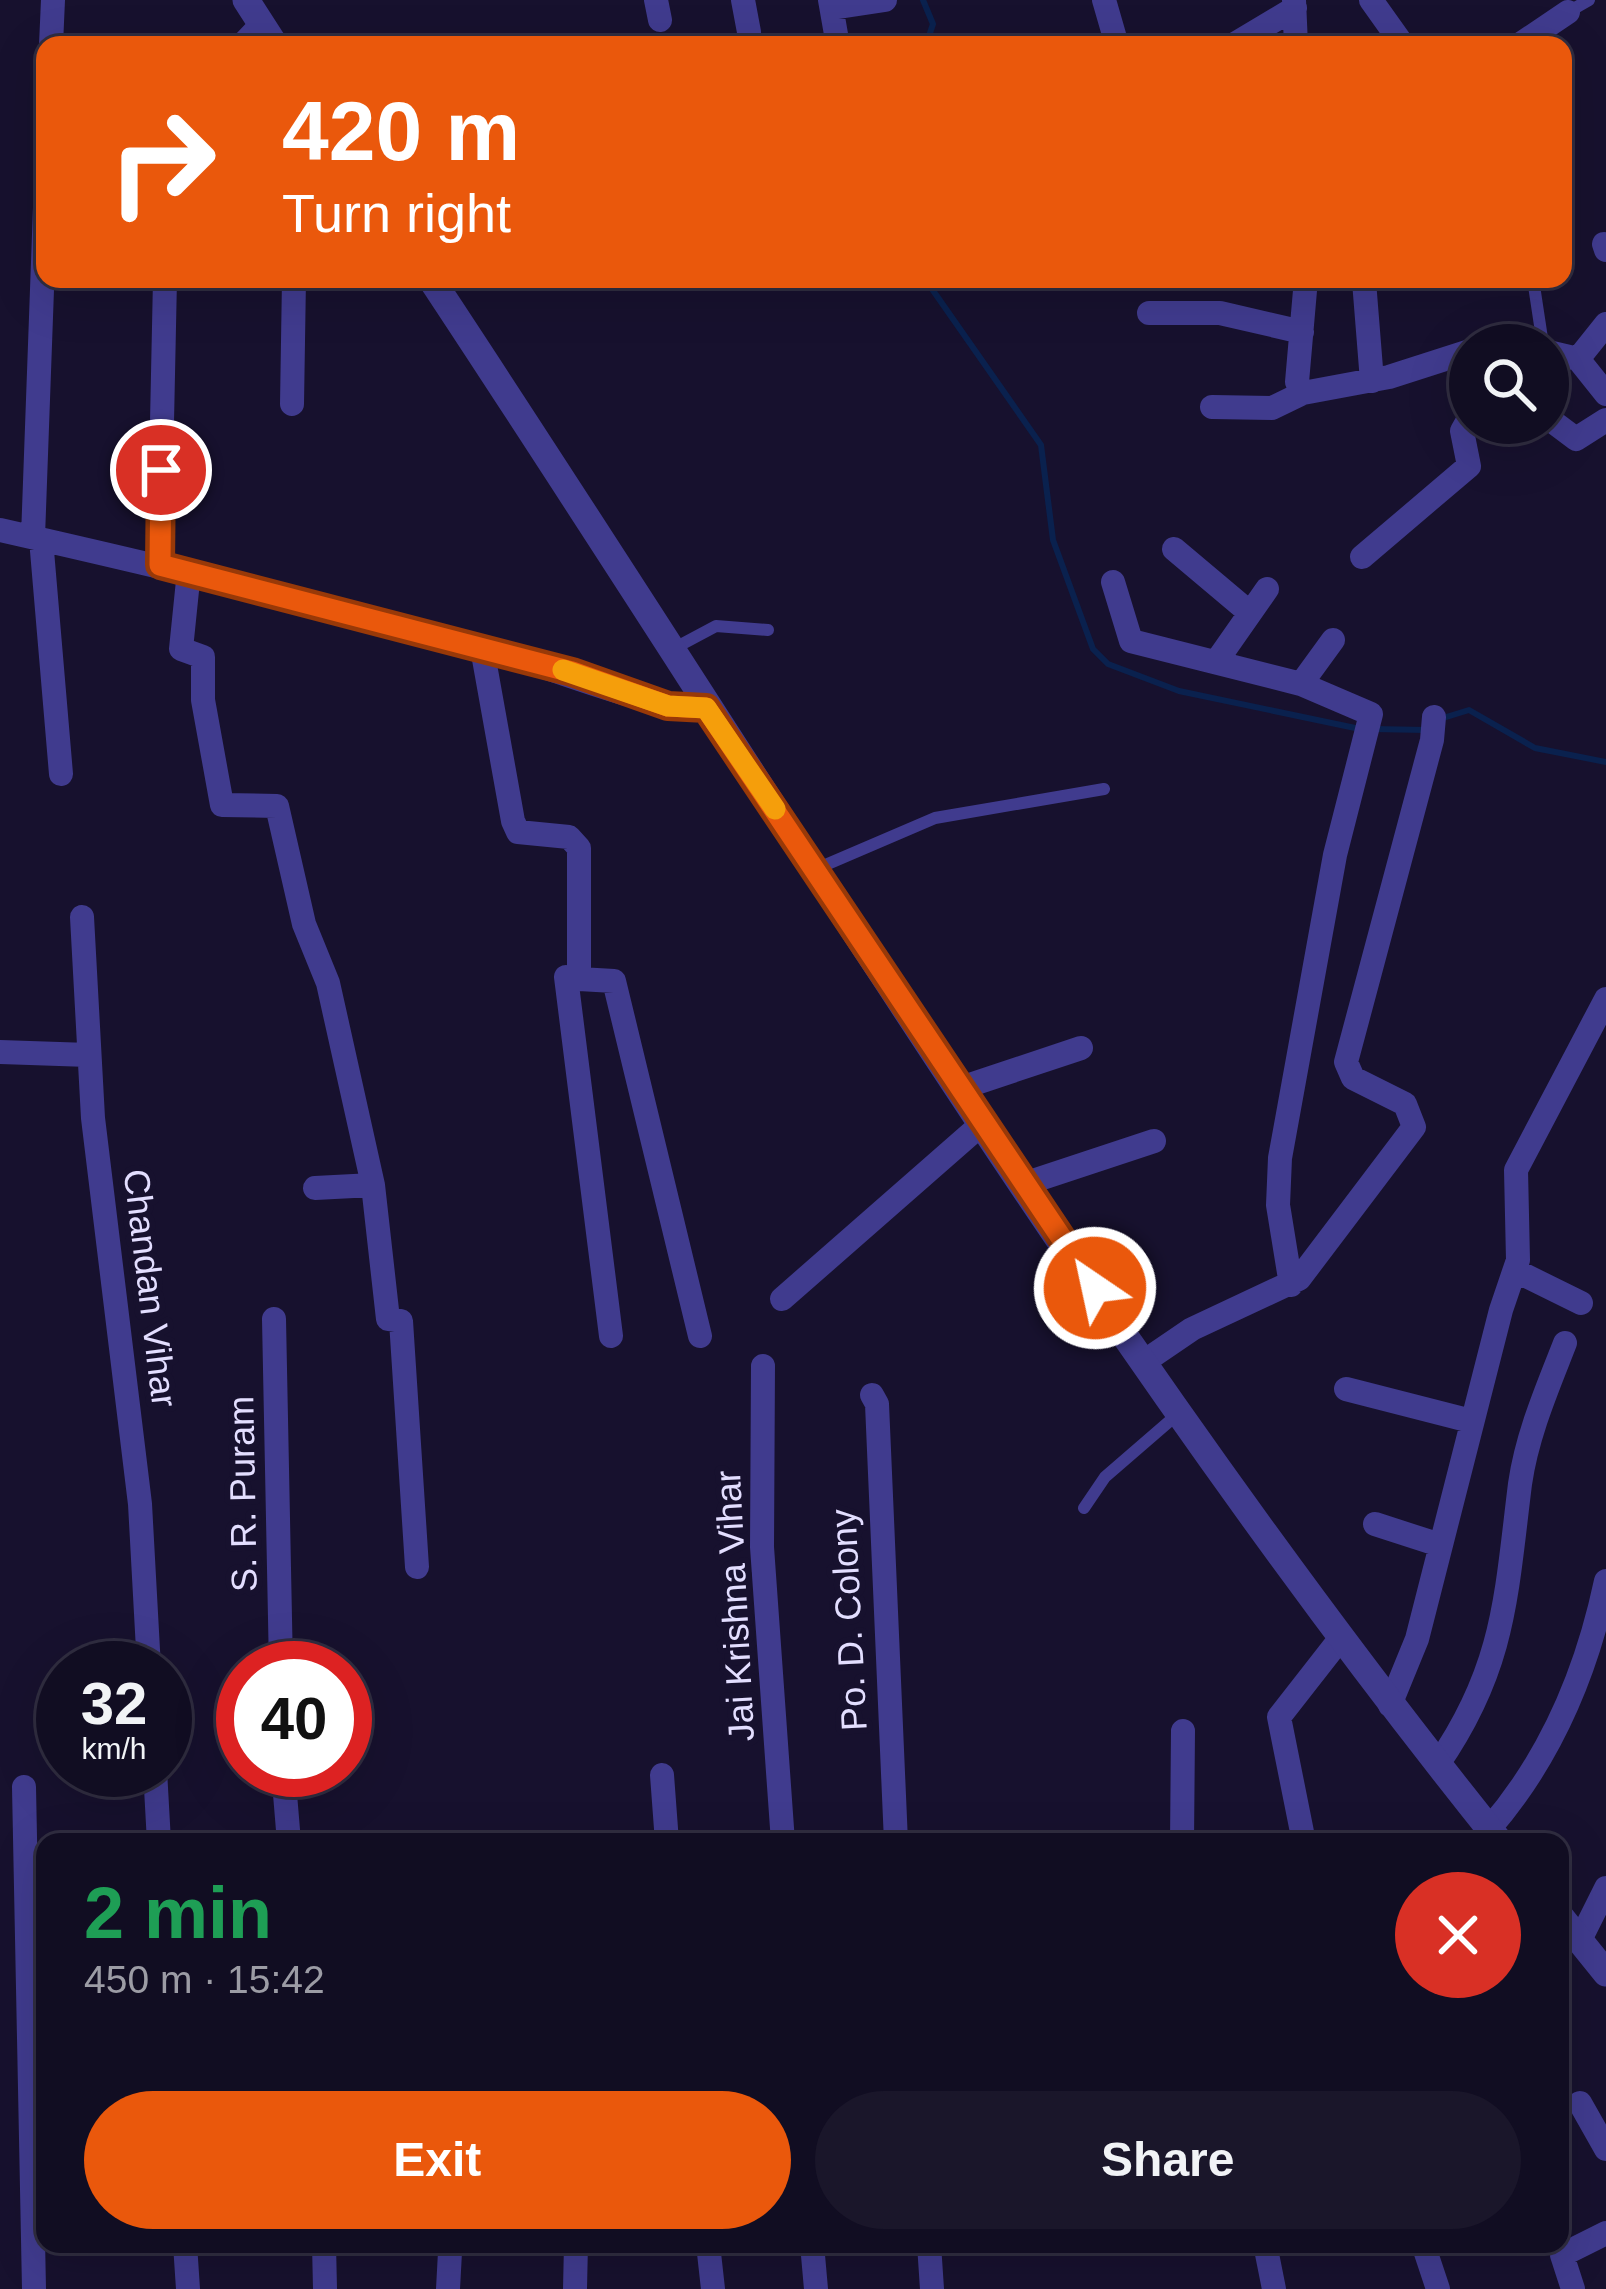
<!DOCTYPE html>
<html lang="en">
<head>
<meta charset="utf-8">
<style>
	:root { --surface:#110d22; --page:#1a162a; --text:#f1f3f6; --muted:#9c9ca5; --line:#302d40; --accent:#ea580c }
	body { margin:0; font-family:Helvetica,sans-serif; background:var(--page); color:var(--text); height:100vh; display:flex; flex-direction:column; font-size:45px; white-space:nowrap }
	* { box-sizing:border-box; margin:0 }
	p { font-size:39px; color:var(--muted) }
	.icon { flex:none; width:66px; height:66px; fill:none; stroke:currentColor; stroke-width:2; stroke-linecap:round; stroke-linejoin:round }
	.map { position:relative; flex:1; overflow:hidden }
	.details { position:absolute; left:36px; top:1833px; width:1533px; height:420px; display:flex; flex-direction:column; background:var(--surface); border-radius:24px; box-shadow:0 12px 48px #0002,0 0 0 3px var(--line) }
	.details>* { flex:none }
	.top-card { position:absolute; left:36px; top:36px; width:1536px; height:252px; border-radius:24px; box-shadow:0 12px 48px #0002,0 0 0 3px var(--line); background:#ea580c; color:#fff; overflow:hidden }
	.fabs { position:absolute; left:1449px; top:324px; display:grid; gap:24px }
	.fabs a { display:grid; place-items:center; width:120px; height:120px; border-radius:50%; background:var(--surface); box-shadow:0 12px 48px #0002,0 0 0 3px var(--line); font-size:60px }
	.speed { position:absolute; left:36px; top:1641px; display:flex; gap:24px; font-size:60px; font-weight:700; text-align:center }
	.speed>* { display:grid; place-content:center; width:156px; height:156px; border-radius:50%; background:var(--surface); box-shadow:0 12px 48px #0002,0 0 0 3px var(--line); line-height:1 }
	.speed small { font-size:30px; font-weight:400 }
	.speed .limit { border:18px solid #d22; background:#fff; color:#111 }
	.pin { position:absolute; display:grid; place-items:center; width:102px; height:102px; color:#fff; margin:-51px; border:6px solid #fff; border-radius:50%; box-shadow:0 3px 12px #0007 }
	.me { position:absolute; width:132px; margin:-66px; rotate:326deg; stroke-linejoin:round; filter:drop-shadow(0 0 9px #0008) }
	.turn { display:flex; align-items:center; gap:42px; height:252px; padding:0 48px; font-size:54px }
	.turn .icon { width:156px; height:156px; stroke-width:2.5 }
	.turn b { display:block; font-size:84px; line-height:102px }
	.round { display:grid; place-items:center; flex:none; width:126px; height:126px; border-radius:63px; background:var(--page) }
	.headline { display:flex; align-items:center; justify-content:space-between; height:204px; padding:0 48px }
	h1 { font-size:72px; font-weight:700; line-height:90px; color:#1e9e55 }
	.button { display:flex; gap:24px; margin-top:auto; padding:24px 48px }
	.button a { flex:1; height:138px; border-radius:72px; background:var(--accent); color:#fff; font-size:48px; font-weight:700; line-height:138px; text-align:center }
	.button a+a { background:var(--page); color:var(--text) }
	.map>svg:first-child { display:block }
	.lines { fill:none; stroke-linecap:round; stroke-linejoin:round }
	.stream { stroke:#0a214e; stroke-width:6 }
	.service { stroke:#403b8e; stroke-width:12 }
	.minor { stroke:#403b8e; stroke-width:24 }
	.tertiary { stroke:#403b8e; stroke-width:27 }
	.route-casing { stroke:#983908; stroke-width:30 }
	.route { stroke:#ea580c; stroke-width:21 }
	.slow { stroke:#f59e0b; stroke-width:21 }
	.labels { text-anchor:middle; stroke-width:12; stroke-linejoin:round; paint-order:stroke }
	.street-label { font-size:36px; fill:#e3deff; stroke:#17112e }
</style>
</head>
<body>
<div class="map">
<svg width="1606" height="2289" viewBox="0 0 1606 2289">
	<rect width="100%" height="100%" fill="#17112e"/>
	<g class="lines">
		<!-- stream -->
		<path class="stream" d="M923 0 933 24 926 45
			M925 279 1041 445 1053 540 1093 649 1108 664 1179 691 1360 729
			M1443 718 1469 710 1535 748 1606 762
			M1373 729 1426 730"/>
		<!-- service -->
		<path class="service" d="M1568 12 1589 0
			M1533 279 1543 345
			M671 650 716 626 768 630
			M816 869 935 818 1104 789
			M1084 1508 1105 1477 1179 1413"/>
		<!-- minor -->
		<path class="minor" d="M656 0 660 20
			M743 0 749 32
			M830 0 837 40
			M1104 0 1117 45
			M1294 0 1296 45
			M1371 0 1403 45
			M832 8 885 0
			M51 45 53 0
			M242 45 262 24
			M1233 45 1295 8
			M1519 45 1568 12
			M1604 244 1606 250
			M1306 279 1297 382 1303 393 1389 377 1470 351
			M1364 281 1372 381
			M1149 313H1220L1302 332
			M1548 352 1578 359 1606 394
			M1578 359 1606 324
			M292 404 294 279
			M1212 407 1272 408 1303 393
			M1548 418 1576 439 1606 420
			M0 530C163 567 326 606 487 649 554 667 641 708 707 708
			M33 537 45 207
			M41 539 61 774
			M1174 549 1250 613
			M1362 557 1469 466 1462 431 1470 417
			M159 565 165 279
			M189 571 181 649 203 657V700L222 805 277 806 304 924 328 983 373 1185 388 1319 401 1321 417 1567
			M1113 582 1131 641 1301 684 1371 714 1335 855 1280 1158 1278 1205 1291 1285
			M482 648 513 821 518 832 569 837 579 848V979L566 977 611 1336
			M1216 662 1267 589
			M1301 684 1333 640
			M82 917 93 1118 140 1504 149 1668
			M579 979 614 981 700 1336
			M0 1052 89 1055
			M961 1088 1081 1048
			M1024 1184 1154 1141
			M315 1188 373 1185
			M1516 1271 1581 1303
			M782 1299 984 1122
			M274 1319 281 1668
			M1145 1361 1192 1329 1299 1279 1414 1127 1405 1104 1353 1078 1346 1062 1432 740 1434 717
			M763 1366 762 1547 783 1842
			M1346 1389 1471 1421
			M872 1395 877 1404 896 1842
			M1375 1524 1440 1545
			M1390 1705 1417 1639 1501 1310 1518 1260 1516 1170 1606 999
			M1438 1764C1505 1667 1506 1596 1520 1484 1527 1435 1547 1389 1565 1343
			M155 1770 159 1842
			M283 1770 289 1842
			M662 1775 667 1842
			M24 1787 34 2289
			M1489 1829C1550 1759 1587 1671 1606 1581
			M1182 1842 1183 1731
			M1304 1842 1279 1717 1340 1639
			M1580 1940 1606 1888
			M1580 2103 1606 2149
			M185 2244 188 2289
			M324 2244 325 2289
			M708 2244 713 2289
			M812 2244 816 2289
			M929 2244 932 2289
			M1265 2244 1274 2289
			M1423 2244 1438 2289
			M448 2289 450 2252
			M575 2289 576 2244
			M1573 2289 1562 2255 1606 2233"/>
		<!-- tertiary -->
		<path class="tertiary" d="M246 0 275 45
			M431 279C779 805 1104 1350 1500 1842
			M1560 1916 1606 1973"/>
	</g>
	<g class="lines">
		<!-- route casing -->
		<g class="route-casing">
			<path id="route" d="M161 470 160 565 572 672 668 706 706 708 1095 1288"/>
		</g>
		<!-- route -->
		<use href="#route" class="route"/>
		<!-- slow -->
		<path class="slow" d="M563 670 668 706 706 708 775 809"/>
	</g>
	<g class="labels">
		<!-- street labels -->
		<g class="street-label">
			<text transform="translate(151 1288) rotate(83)" y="13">Chandan Vihar</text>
			<text transform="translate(242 1494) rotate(-91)" y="13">S. R. Puram</text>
			<text transform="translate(734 1606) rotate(-93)" y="13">Jai Krishna Vihar</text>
			<text transform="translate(848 1620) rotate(-93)" y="13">Po. D. Colony</text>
		</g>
	</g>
</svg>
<div class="fabs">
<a><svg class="icon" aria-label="search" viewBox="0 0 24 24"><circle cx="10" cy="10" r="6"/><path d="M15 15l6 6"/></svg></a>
</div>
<div class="speed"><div>32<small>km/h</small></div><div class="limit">40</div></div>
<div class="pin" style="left:161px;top:470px;background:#d93025"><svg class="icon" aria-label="arrive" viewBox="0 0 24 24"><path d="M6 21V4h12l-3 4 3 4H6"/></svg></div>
<svg class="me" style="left:1095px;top:1288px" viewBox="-20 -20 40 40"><circle r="17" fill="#ea580c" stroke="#fff" stroke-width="3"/><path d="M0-11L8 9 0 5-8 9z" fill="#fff"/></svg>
<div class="top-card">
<div class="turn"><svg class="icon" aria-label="right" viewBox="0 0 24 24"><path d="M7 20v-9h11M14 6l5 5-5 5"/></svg><div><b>420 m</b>Turn right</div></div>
</div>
<section class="details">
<div class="headline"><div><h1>2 min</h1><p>450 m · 15:42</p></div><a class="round" style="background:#d93025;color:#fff"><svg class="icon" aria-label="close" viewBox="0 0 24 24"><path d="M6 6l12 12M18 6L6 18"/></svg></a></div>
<div class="button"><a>Exit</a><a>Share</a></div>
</section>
</div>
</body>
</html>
